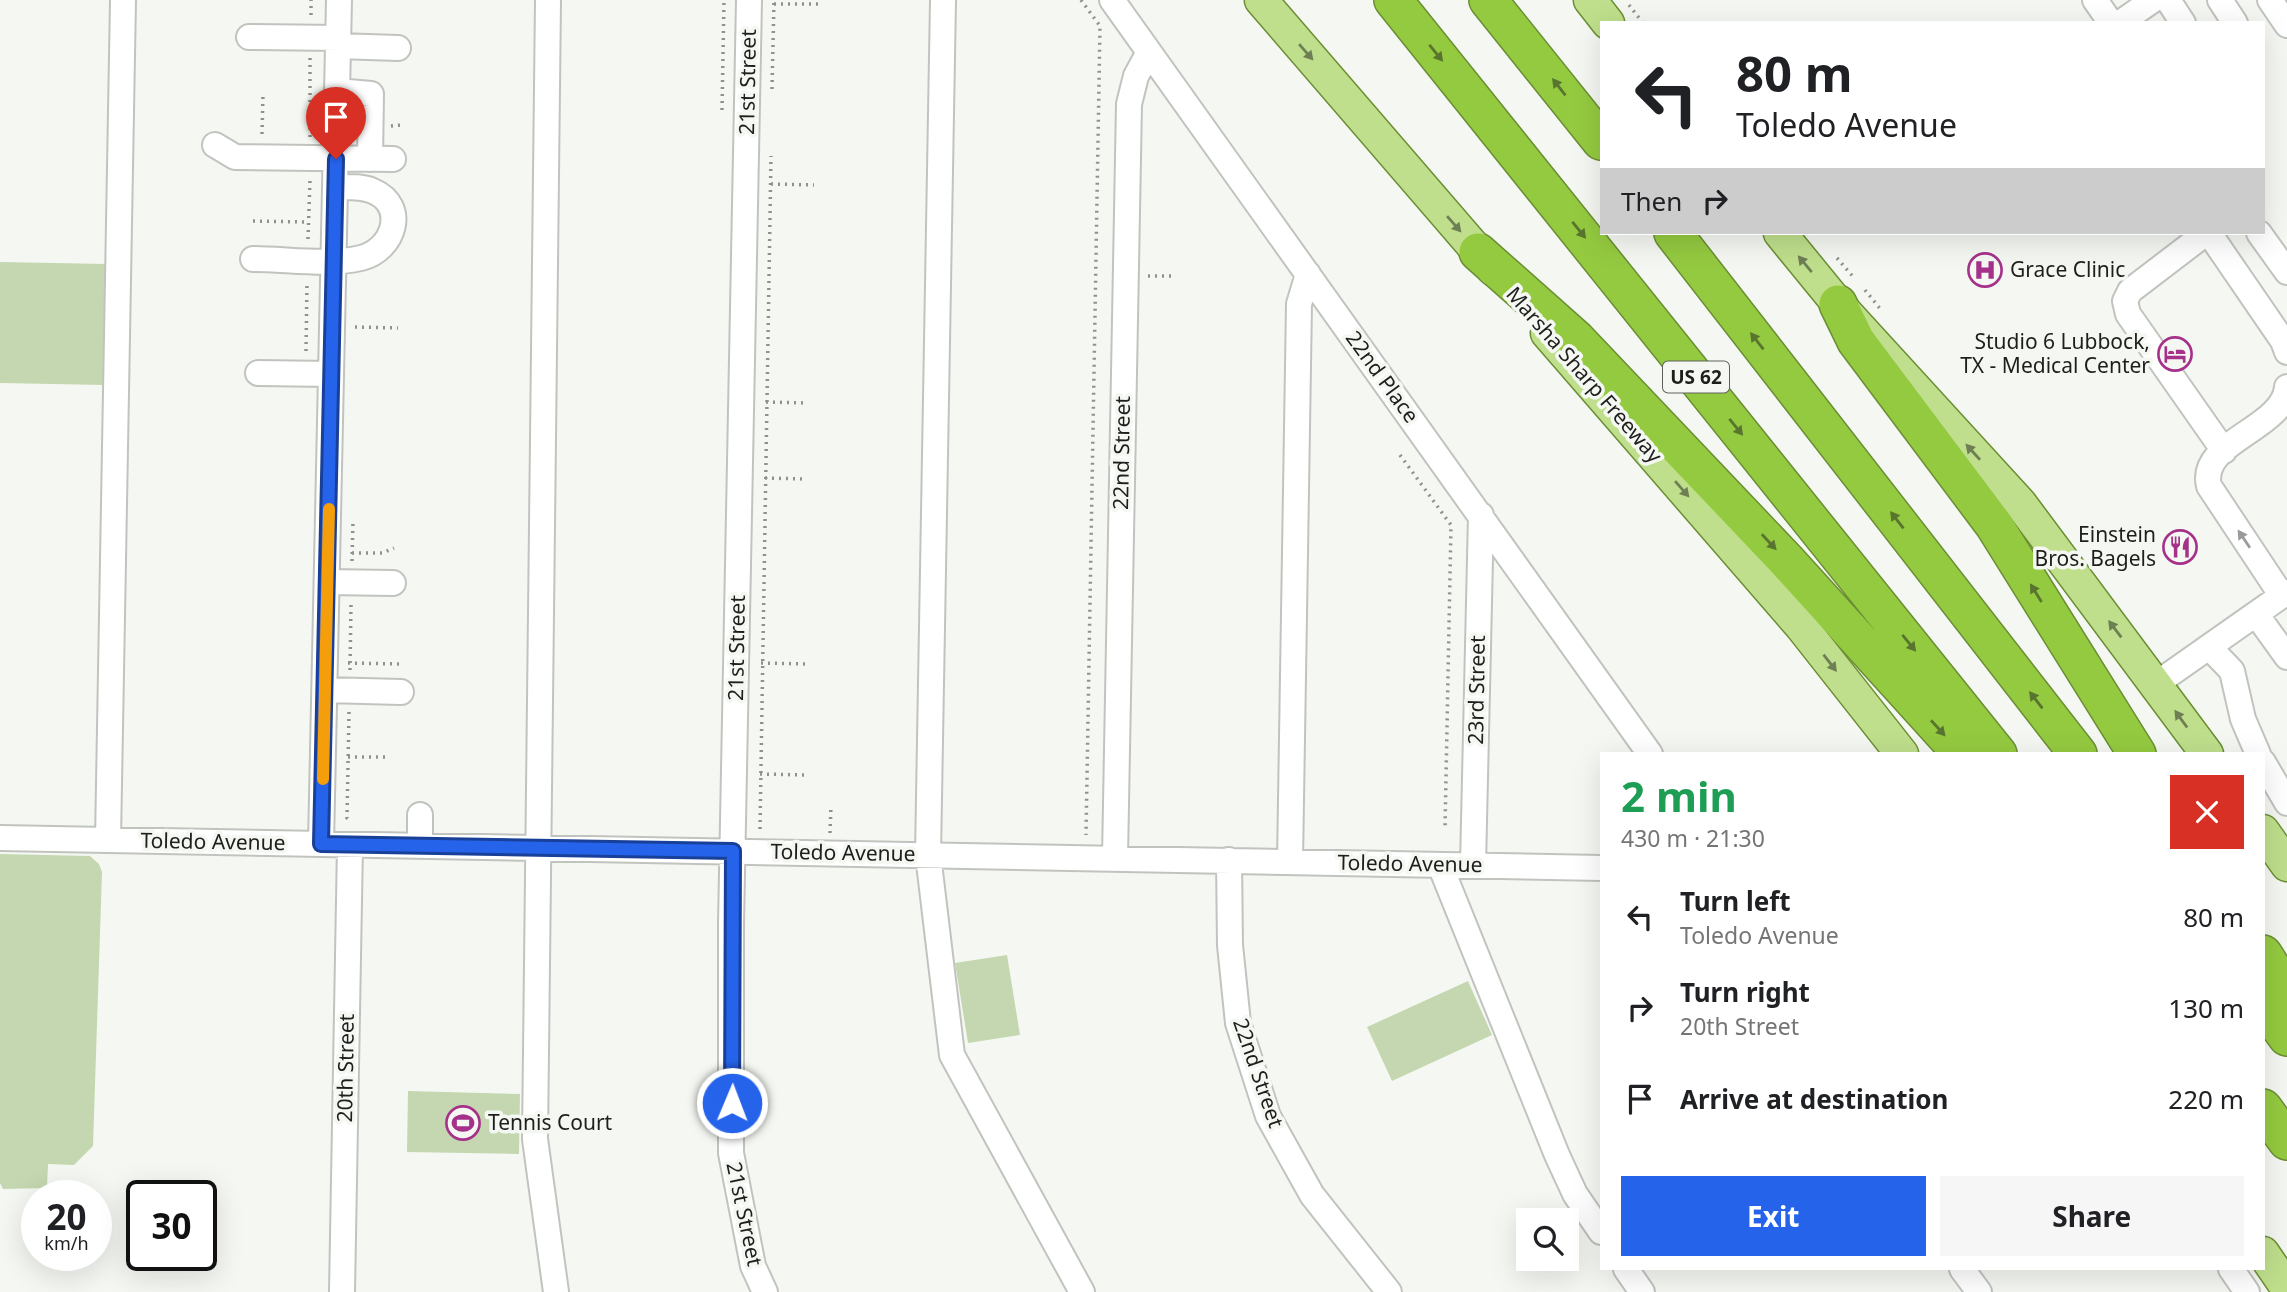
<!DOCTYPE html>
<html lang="en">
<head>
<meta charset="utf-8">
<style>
	:root { --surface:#fff; --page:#f6f6f6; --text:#202124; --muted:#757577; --accent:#2563eb }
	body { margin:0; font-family:"Noto Sans",sans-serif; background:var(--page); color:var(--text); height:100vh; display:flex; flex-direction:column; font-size:26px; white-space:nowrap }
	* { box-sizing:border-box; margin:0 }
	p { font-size:23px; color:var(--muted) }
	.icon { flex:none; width:38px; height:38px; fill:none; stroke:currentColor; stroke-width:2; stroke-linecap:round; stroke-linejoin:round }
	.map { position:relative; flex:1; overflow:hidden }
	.panel { position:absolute; left:1600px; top:752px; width:665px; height:518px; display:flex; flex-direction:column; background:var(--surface); border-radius:0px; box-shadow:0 7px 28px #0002 }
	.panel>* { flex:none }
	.top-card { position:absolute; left:1600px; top:21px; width:665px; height:214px; border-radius:0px; box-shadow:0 7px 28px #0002; background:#fff; color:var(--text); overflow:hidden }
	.fabs { position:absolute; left:1516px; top:1208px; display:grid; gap:14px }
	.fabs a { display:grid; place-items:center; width:63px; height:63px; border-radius:0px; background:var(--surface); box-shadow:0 7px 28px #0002; font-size:35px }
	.speed { position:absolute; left:21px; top:1180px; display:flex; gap:14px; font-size:35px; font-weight:700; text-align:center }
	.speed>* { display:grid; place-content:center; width:91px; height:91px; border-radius:50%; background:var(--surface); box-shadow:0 7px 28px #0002; line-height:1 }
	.speed small { font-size:18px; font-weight:400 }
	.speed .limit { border:4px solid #111; border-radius:10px; background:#fff; color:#111 }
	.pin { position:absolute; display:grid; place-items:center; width:60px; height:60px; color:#fff; margin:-72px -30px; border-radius:50% 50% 50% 0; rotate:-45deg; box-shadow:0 0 7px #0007 }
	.pin .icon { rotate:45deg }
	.me { position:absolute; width:77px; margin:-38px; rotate:1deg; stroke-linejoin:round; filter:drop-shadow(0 0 5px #0008) }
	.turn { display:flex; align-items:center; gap:24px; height:147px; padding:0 21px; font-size:32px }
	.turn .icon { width:91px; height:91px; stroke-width:2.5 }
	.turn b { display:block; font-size:49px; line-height:60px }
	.then { display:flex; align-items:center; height:66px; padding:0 21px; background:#0003; gap:14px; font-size:26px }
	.round { display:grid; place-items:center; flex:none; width:74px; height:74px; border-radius:0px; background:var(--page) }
	.overview { display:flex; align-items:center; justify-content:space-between; height:119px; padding:0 21px }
	h1 { font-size:42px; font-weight:700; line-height:52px; color:#1e9e55 }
	.cta { display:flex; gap:14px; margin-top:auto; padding:14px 21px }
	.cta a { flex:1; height:80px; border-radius:0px; background:var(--accent); color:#fff; font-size:28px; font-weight:700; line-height:80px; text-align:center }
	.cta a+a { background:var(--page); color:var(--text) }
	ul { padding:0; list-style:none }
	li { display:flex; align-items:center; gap:21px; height:91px; padding:0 21px }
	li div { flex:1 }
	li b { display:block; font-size:26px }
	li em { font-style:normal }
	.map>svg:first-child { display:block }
	.green { fill:#c4d7b0 }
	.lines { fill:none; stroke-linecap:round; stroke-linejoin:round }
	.minor-casing { stroke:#c1c4be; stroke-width:28 }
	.major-casing { stroke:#6b8e34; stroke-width:35 }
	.highway-casing { stroke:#6b8e34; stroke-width:40 }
	.path { stroke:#8f918d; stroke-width:3.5; stroke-dasharray:2 5; stroke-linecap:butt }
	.minor { stroke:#fff; stroke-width:24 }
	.major { stroke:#bfdf8c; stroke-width:32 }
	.highway { stroke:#94ca40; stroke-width:37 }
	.oneway { fill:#6e7f54 }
	.oneway2 { fill:#59742e }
	.oneway3 { fill:#9a9a99 }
	.route-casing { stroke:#184099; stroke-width:18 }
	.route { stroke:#2563eb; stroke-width:12 }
	.slow { stroke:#f59e0b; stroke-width:12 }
	.labels { text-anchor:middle; stroke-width:7; stroke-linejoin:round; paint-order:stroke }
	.shield { fill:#f5f8f2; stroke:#5e605d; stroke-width:2 }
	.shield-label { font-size:19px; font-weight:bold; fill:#1e1f1d }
	.street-label { font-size:21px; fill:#1e1f1d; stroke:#f5f8f2 }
	.poi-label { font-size:21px; fill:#1e1f1d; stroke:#f5f8f2; text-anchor:start }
</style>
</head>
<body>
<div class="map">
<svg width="2287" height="1292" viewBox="0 0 2287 1292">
	<rect width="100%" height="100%" fill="#f5f8f2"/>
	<!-- green -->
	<path class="green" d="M0 262 107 264 105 385 0 383Z
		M0 854 90 856 99 864 102 872 93 1146 74 1165 48 1164 47 1188 3 1189 0 1183Z
		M1007 955 1020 1035 968 1043 955 963Z
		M1468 981 1492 1035 1392 1081 1367 1027Z
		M408 1091 520 1094 519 1154 407 1152Z"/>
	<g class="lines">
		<!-- minor casing -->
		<g class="minor-casing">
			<path id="minor" d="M548 0 535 1139 556 1292
				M749 0 731 924V1153L753 1266 765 1292
				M943 0 928 855 952 1055 1082 1292
				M1112 0 1650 754
				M2095 0 2111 23
				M2168 0 2183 23
				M2220 0 2235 23
				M2270 0 2287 25
				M2120 23 2153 0
				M249 37 339 38
				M338 46 398 48
				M337 91 371 94 370 159
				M215 145 235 157 393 159
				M2206 233 2130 291 2125 301 2128 314 2224 451
				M2209 233 2283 341 2287 352
				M2259 233 2287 272
				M253 259C287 259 328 266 361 258 394 250 408 206 373 191 362 186 347 187 335 187
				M258 373 331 374
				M327 582 393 583
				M2282 596 2209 486C2198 441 2283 430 2287 387
				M2256 614 2287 657
				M2209 647 2232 671 2243 719 2258 754
				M2156 684 2287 592
				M325 690 401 692
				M2263 762 2287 803
				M0 838 1601 868
				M108 840 123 0
				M321 844 339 0
				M420 846V815
				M1115 858 1129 104 1136 76 1149 52
				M1229 860 1230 945 1238 1023 1268 1116 1312 1195 1389 1292
				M1290 862 1299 304 1308 274
				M1440 865 1557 1155 1575 1194 1601 1232
				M1473 865 1481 515
				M1626 1269 1642 1292
				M1962 1269 1979 1292
				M2231 1269 2247 1292
				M342 1292 350 845"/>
		</g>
		<!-- major casing -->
		<g class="major-casing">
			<path id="major" d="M1261 0 1493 269
				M1590 0 1608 23
				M1780 233 1838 304 2020 503 2207 754
				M1547 333 1801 626 1902 754
				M2263 831 2287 865
				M2263 1253 2287 1288"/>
		</g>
		<!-- highway casing -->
		<g class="highway-casing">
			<path id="highway" d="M1393 0 1998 754
				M1488 0 1601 141
				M1673 233 2078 754
				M1478 252 1576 339 1786 560 1962 754
				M1838 304 1856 341 1994 525 2137 754
				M2263 954 2287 992
				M2263 1004 2287 1037
				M2263 1108 2287 1141"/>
		</g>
		<!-- path -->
		<path class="path" d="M1081 0 1100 26 1086 835
			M774 4H822
			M1629 5 1643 23
			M311 15V0
			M310 58V138
			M772 89 774 0
			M722 110 724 0
			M391 126 402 125
			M262 134 263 94
			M771 184 814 185
			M253 221 308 222
			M308 239 310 180
			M1837 258 1855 279
			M1148 276H1176
			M1865 290 1882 311
			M355 327 398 328
			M306 351 307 282
			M766 402 808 403
			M1400 455 1451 525 1445 829
			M765 478 805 479
			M352 553H382L394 548
			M352 561 353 520
			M348 663 399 664
			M761 663 808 664
			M350 670 351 604
			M349 712 347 818 351 821
			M348 757H389
			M760 774 807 775
			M760 829 771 156
			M830 833 831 805"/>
		<!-- minor -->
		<use href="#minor" class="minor"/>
		<!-- major -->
		<use href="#major" class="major"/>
		<!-- highway -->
		<use href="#highway" class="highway"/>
	</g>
	<!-- one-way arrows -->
	<defs><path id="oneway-solid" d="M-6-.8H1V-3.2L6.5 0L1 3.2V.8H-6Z" transform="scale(1.75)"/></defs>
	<g class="oneway">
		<use href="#oneway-solid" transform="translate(1306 52) rotate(49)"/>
		<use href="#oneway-solid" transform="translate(1454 224) rotate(49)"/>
		<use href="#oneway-solid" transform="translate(1805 264) rotate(-130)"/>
		<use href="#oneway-solid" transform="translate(1973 452) rotate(-132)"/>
		<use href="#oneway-solid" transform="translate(1682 489) rotate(49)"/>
		<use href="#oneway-solid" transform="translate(2115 629) rotate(-127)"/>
		<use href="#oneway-solid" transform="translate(1830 663) rotate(52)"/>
		<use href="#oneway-solid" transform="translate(2181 719) rotate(-126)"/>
	</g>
	<g class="oneway2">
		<use href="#oneway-solid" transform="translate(1436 53) rotate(51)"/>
		<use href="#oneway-solid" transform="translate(1559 87) rotate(-128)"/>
		<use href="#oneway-solid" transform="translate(1579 230) rotate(51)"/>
		<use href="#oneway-solid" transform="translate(1757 341) rotate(-128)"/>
		<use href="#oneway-solid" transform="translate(1736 427) rotate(51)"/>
		<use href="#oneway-solid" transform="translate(1897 520) rotate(-128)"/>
		<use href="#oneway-solid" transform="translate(1769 542) rotate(47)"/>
		<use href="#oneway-solid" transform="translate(2036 593) rotate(-122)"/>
		<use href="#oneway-solid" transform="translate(1909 643) rotate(51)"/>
		<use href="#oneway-solid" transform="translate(2036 700) rotate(-128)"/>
		<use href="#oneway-solid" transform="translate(1938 728) rotate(48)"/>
	</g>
	<use class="oneway3" href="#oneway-solid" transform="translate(2244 539) rotate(-124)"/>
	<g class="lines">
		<!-- route casing -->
		<g class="route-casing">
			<path id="route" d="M336 159 321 844 733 851 732 1103"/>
		</g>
		<!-- route -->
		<use href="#route" class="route"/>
		<!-- slow -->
		<path class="slow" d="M323 779 329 509"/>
	</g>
	<!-- icons -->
	<defs>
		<g id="hospital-ring" transform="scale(1.75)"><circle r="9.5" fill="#f5f8f2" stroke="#a5318b" stroke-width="1.5"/><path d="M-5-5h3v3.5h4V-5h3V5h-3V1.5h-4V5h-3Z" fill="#a5318b"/></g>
		<g id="hotel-ring" transform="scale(1.75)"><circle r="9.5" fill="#f5f8f2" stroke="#a5318b" stroke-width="1.5"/><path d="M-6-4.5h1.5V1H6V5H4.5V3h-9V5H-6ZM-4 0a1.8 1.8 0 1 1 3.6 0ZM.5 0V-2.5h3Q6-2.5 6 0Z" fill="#a5318b"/></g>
		<g id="restaurant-ring" transform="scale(1.75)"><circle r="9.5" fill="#f5f8f2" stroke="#a5318b" stroke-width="1.5"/><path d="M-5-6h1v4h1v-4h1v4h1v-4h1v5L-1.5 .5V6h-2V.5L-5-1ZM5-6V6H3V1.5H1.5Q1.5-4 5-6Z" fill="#a5318b"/></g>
		<g id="stadium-ring" transform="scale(1.75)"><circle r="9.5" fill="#f5f8f2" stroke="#a5318b" stroke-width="1.5"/><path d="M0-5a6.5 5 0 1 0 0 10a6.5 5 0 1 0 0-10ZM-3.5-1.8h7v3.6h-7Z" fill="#a5318b"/></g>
	</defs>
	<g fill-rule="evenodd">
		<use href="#hospital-ring" x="1985" y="270"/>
		<use href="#hotel-ring" x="2175" y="354"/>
		<use href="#restaurant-ring" x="2180" y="547"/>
		<use href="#stadium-ring" x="463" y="1123"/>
	</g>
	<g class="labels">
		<!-- shield labels -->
		<rect class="shield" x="1663" y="361.5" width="66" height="31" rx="5"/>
		<g class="shield-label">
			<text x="1696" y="384">US 62</text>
		</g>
		<!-- street labels -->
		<g class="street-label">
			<text transform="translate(748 82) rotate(-89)" y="7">21st Street</text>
			<text transform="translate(1584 375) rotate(49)" y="7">Marsha Sharp Freeway</text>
			<text transform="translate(1382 377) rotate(54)" y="7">22nd Place</text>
			<text transform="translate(1122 453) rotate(-89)" y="7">22nd Street</text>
			<text transform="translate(737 648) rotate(-89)" y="7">21st Street</text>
			<text transform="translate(1477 690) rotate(-89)" y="7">23rd Street</text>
			<text transform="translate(213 842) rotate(1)" y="7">Toledo Avenue</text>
			<text transform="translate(843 853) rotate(1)" y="7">Toledo Avenue</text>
			<text transform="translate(1410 864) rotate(1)" y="7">Toledo Avenue</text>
			<text transform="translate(346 1068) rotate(-89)" y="7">20th Street</text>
			<text transform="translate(1258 1073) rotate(71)" y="7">22nd Street</text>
			<text transform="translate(744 1214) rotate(78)" y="7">21st Street</text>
		</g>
		<!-- poi labels -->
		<g class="poi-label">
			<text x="2010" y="277">Grace Clinic</text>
			<text x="2150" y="349" text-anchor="end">Studio 6 Lubbock,<tspan x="2150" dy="24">TX - Medical Center</tspan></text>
			<text x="2156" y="542" text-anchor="end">Einstein<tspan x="2156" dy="24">Bros. Bagels</tspan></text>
			<text x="488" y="1130">Tennis Court</text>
		</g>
	</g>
</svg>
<div class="fabs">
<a><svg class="icon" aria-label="search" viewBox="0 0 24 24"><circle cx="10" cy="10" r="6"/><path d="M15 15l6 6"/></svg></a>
</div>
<div class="speed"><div>20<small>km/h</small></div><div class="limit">30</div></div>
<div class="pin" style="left:336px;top:159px;background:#d93025"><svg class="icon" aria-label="arrive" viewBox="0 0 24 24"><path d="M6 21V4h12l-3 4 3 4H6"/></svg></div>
<svg class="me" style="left:732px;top:1103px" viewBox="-20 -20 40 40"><circle r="17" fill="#2563eb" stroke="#fff" stroke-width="3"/><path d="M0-11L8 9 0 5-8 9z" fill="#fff"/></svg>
<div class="top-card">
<div class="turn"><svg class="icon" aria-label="left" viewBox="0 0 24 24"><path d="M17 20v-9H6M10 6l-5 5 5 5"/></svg><div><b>80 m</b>Toledo Avenue</div></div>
<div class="then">Then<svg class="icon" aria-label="right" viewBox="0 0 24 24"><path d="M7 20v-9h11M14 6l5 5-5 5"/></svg></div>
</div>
<section class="panel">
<div class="overview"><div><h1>2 min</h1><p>430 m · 21:30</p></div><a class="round" style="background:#d93025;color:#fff"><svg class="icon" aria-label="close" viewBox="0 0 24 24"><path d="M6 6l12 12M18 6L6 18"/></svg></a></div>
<ul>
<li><svg class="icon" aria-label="left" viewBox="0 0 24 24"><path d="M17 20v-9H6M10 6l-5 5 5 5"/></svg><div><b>Turn left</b><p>Toledo Avenue</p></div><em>80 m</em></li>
<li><svg class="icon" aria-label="right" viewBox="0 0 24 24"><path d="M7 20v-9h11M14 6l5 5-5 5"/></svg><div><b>Turn right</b><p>20th Street</p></div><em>130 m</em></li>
<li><svg class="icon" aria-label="arrive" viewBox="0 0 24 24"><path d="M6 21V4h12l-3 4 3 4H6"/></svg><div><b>Arrive at destination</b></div><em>220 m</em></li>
</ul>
<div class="cta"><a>Exit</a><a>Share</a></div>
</section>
</div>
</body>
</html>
